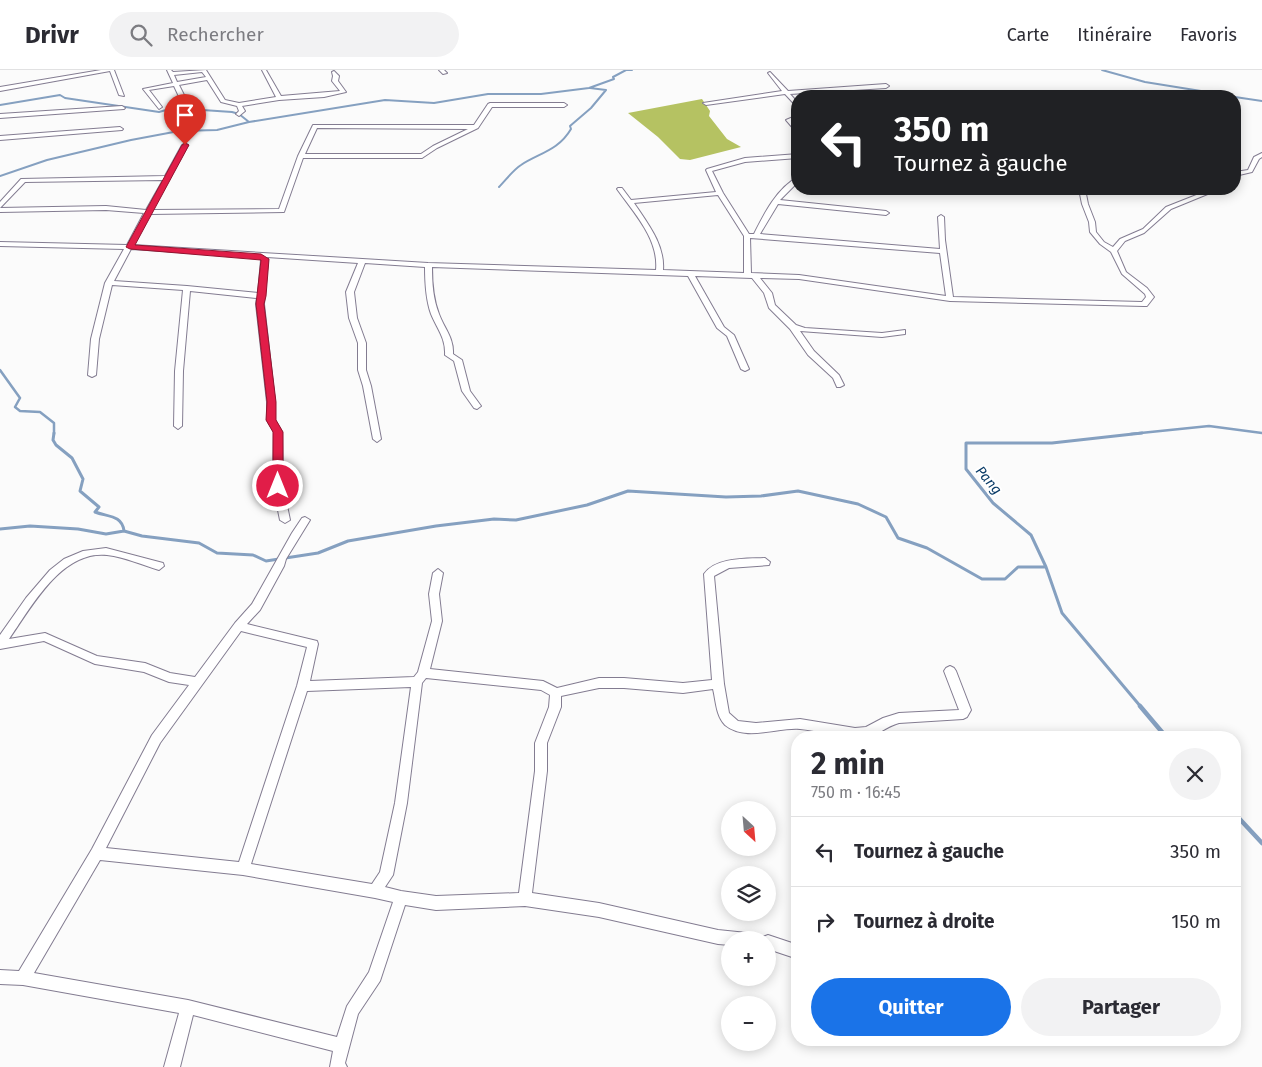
<!DOCTYPE html>
<html lang="fr">
<head>
<meta charset="utf-8">
<style>
	:root { --surface:#fff; --page:#f2f2f3; --text:#2b2b33; --muted:#7c7c81; --line:#e1e1e2; --accent:#1a73e8 }
	body { margin:0; font-family:"Fira Sans",sans-serif; background:var(--page); color:var(--text); height:100vh; display:flex; flex-direction:column; font-size:19px; white-space:nowrap }
	* { box-sizing:border-box; margin:0 }
	p { font-size:16px; color:var(--muted) }
	.icon { flex:none; width:28px; height:28px; fill:none; stroke:currentColor; stroke-width:2; stroke-linecap:round; stroke-linejoin:round }
	.map { position:relative; flex:1; overflow:hidden }
	.panel { position:absolute; left:791px; top:661px; width:450px; height:315px; display:flex; flex-direction:column; background:var(--surface); border-radius:20px; box-shadow:0 2px 12px #0003 }
	.panel>* { flex:none }
	.guide { position:absolute; left:791px; top:20px; width:450px; height:105px; border-radius:20px; box-shadow:0 2px 12px #0003; background:#202124; color:#fff; overflow:hidden }
	.needle { width:32px; rotate:154deg }
	.tools { position:absolute; left:721px; top:731px; display:grid; gap:10px }
	.tools a { display:grid; place-items:center; width:55px; height:55px; border-radius:50%; background:var(--surface); box-shadow:0 2px 12px #0003; font-size:25px }
	.pin { position:absolute; display:grid; place-items:center; width:42px; height:42px; color:#fff; margin:-51px -21px; border-radius:50% 50% 50% 0; rotate:-45deg; box-shadow:0 0 5px #0007 }
	.pin .icon { rotate:45deg }
	.me { position:absolute; width:55px; margin:-28px; rotate:0deg; stroke-linejoin:round; filter:drop-shadow(0 0 4px #0008) }
	.turn { display:flex; align-items:center; gap:18px; height:105px; padding:0 20px; font-size:22px }
	.turn .icon { width:65px; height:65px; stroke-width:2.5 }
	.turn b { display:block; font-size:35px; line-height:42px }
	.round { display:grid; place-items:center; flex:none; width:52px; height:52px; border-radius:26px; background:var(--page) }
	.overview { display:flex; align-items:center; justify-content:space-between; height:85px; padding:0 20px }
	h1 { font-size:30px; font-weight:700; line-height:38px }
	.action { display:flex; gap:10px; margin-top:auto; padding:10px 20px }
	.action a { flex:1; height:58px; border-radius:30px; background:var(--accent); color:#fff; font-size:20px; font-weight:700; line-height:58px; text-align:center }
	.action a+a { background:var(--page); color:var(--text) }
	ul { padding:0; list-style:none }
	li { display:flex; align-items:center; gap:15px; height:70px; padding:0 20px; border-top:1px solid var(--line) }
	li div { flex:1 }
	li b { display:block; font-size:19px }
	li em { font-style:normal }
	header { display:flex; align-items:center; gap:30px; box-sizing:border-box; height:70px; padding:0 25px; background:var(--surface); border-bottom:1px solid var(--line) }
	header strong { font-size:24px }
	nav { display:flex; gap:28px; margin-inline-start:auto; font-size:18px }
	.search { width:350px; height:45px; background:var(--page); display:flex; align-items:center; gap:12px; box-sizing:border-box; padding:0 18px; border-radius:28px; color:var(--muted); font-size:19px }
	.map>svg:first-child { display:block }
	.forest { fill:#b5c262 }
	.lines { fill:none; stroke-linecap:round; stroke-linejoin:round }
	.stream-far3 { stroke:#85a0c0; stroke-width:2 }
	.stream-far2 { stroke:#85a0c0; stroke-width:2.5 }
	.stream-far1 { stroke:#85a0c0; stroke-width:3 }
	.stream { stroke:#85a0c0; stroke-width:4.5 }
	.minor-casing { stroke:#837c91; stroke-width:2 }
	.minor { fill:#fff; fill-rule:evenodd }
	.route { fill:#e11d48; stroke:#92132f }
	.labels { text-anchor:middle; stroke-width:4; stroke-linejoin:round; paint-order:stroke }
	.water-label { font-size:14px; font-style:italic; fill:#083a66; stroke:#fff }
</style>
</head>
<body>
<header>
<strong>Drivr</strong>
<div class="search"><svg class="icon" aria-label="search" viewBox="0 0 24 24"><circle cx="10" cy="10" r="6"/><path d="M15 15l6 6"/></svg>Rechercher</div>
<nav><a>Carte</a><a>Itinéraire</a><a>Favoris</a></nav>
</header>
<div class="map">
<svg width="1262" height="997" viewBox="0 0 1262 997">
	<rect width="100%" height="100%" fill="#fbfbfb"/>
	<!-- forest -->
	<path class="forest" d="M702 29 710 41 709 46 727 69 741 77 690 90 680 89 658 67 628 43Z"/>
	<g class="lines">
		<!-- stream-far3 -->
		<path class="stream-far3" d="M1102 0 1145 12 1232 26
			M1235 27 1262 31
			M0 35 60 25 65 28 159 42 173 38 232 42 239 44 249 52
			M0 106 47 90 131 70 179 61 217 60 249 52 385 30 434 33 488 24H541L589 18 614 9 613 7 626 0H632
			M499 117C506 110 513 100 521 95 539 83 558 81 571 59L570 56 591 38 606 20 590 18"/>
		<!-- stream-far2 -->
		<path class="stream-far2" d="M0 300 20 328 15 337 20 341 40 342 54 353V364
			M1131 364 1209 356 1262 363"/>
		<!-- stream-far1 -->
		<path class="stream-far1" d="M54 363 53 370 56 375 72 388 83 409 80 421 99 437 95 442C108 447 122 445 124 461
			M0 459 30 456 78 459 106 464 124 461 142 466 199 473 217 483 253 485 266 491 318 483 348 471 436 456 494 449 516 450 587 435 628 421 726 427 761 426 798 421 858 434 886 447 898 468 927 478 982 509H1005L1018 497H1046
			M1141 637 1062 543 1046 497 1031 465 993 433 966 399V373H1052L1142 363"/>
		<!-- stream -->
		<path class="stream" d="M1140 636 1167 668
			M1235 744 1262 773"/>
		<!-- minor casing -->
		<g class="minor-casing">
			<path id="minor" d="M101 0H114L124 26 119 25 110 1 0 21V17Z
				M167 0H171L173 2 206 0 225 30 239 33 276 27 262 0H266L281 26 340 21 332 11 333 6 332 2 334 1 339 6 338 11 346 22 324 27 279 30 242 36 245 41 239 46 236 44 239 41 237 36 221 32 207 10 179 15 188 33 185 35 182 33 174 16 149 20 162 37 159 39 143 19 173 13ZM202 2 206 7 177 12 174 5Z
				M439 0H444L447 3 443 4Z
				M770 2 788 21 886 14 889 16 886 18 790 24 798 33V38L785 24 706 35 703 33 782 21 768 3Z
				M967 23 969 24V26H958Z
				M490 33H564L567 35 564 37H492L478 58 437 78 422 88H303L284 142 150 144 133 175 428 193 656 200C659 169 634 143 617 119L618 118H622L631 130 716 122 706 100 707 99 745 88 798 84V88L745 92 712 101 723 123 749 164H754C764 144 777 118 798 107V112L780 130 886 141 889 143 886 145 778 134 760 164 940 179 938 147 941 145 944 147 945 170 953 227 1142 232 1146 227 1145 224 1122 204 1111 182 1100 174 1090 162 1089 152 1082 134 1079 119H1085L1088 134 1095 152 1096 162 1104 172 1113 177 1120 169 1143 159 1166 137 1204 122 1203 119H1209L1210 123 1171 139 1144 163 1125 171 1117 181 1126 202 1147 218 1154 227 1147 236H1144L950 231 799 209 760 208 772 223 775 235 796 255 805 258 882 263 905 260V264L882 267 800 261 814 281 839 305 844 315 840 317H837L833 308 808 285 790 259 769 238 764 223 752 208 695 206 724 257 734 265 749 299 745 301 741 299 727 266 717 258 688 206 432 197C432 213 433 229 439 244 444 258 454 268 453 284L462 290 470 321 481 336 477 339 474 338 462 321 454 291 445 285C446 268 437 259 431 244 426 230 425 212 425 197L365 193 354 222 357 248 366 273V300L371 316 381 369 377 372 373 369 363 316 358 300V273L349 248 346 222 358 193 267 187 268 189 264 234 275 332V350L282 362 283 416 290 450 285 453 280 450 273 416 274 362 267 350V332L256 234 257 228 190 221 183 301 182 356 178 359 174 356 175 301 183 220 112 215 99 269 96 305 92 307 88 305 91 269 105 213 124 179 0 176V172L127 175 144 143 106 140 0 142V138L106 136 146 140 163 110 25 112 0 138V132L21 109 165 106 182 75 185 73 188 75 152 140 279 139 298 86 313 55H474L488 34ZM317 58 468 59 433 76 421 84H305ZM718 125 744 166V203L663 200C665 175 648 154 634 133ZM750 168 940 183 946 226 799 205 751 203ZM131 179 258 187 261 190 258 223 187 216 114 211Z
				M122 36 125 38 124 39 0 48V44Z
				M798 45V49L792 51 798 58V64L786 50Z
				M120 57 123 59 122 60 0 70V66Z
				M1262 83V87L1259 89 1252 102 1235 106V102L1248 100 1254 87Z
				M305 447 310 450 286 489 284 496 260 540 247 554 317 571 318 574 310 611 414 607 418 602 432 551 429 524 433 503 438 499 443 503 439 524 442 551 430 599 543 611 557 618 599 608H624L683 613 712 610 704 504C716 487 746 489 765 488L770 492 769 495 729 498 714 506 724 614 729 643 738 651 756 653 800 649 855 658 866 657 883 648 899 643 959 640 944 601 946 598 950 596 954 598 956 601 971 640 967 647 963 649 899 653C887 656 877 666 864 668 842 669 822 661 800 659 776 657 746 672 725 655 716 646 716 631 713 619L683 623 624 618H599L561 626V637L547 673V701L532 823 599 833 718 860 747 863 752 865 754 870H730V875L718 874 599 847 525 836 436 840 405 835 380 911 358 944 345 993 347 997H330L333 981 193 945 180 997H164L179 943 23 915 0 914V900L19 901 92 779 152 665 189 615 169 612 144 602 95 594 44 571 0 579V565L26 528 50 500 64 489 83 481 106 478 163 493 164 496 159 500C142 495 125 487 107 485 61 480 31 538 9 569L45 563 97 586 145 593 170 603 195 607 235 553 252 534 292 463 302 448ZM241 561 307 577 297 616 239 792 106 778 160 673ZM426 608 541 620 550 625 549 637 535 673V701L519 823 436 826 401 821 385 817 393 805 407 733 422 613ZM411 617 395 733 380 802 372 814 251 794 307 621ZM100 790 243 805 375 828 393 832 369 902 347 936 337 967 188 930 34 903Z
				M768 865 798 875V889L768 879V870H762L763 867Z"/>
		</g>
		<!-- minor -->
		<use href="#minor" class="minor"/>
	</g>
	<!-- route -->
	<path class="route" d="M185 73 189 75 135 175 261 184 269 189 266 226 264 234 276 332V350L283 362V416L278 420 273 416V362L266 350 267 332 256 234 261 190 130 179 126 177 182 75Z"/>
	<g class="labels">
		<!-- water labels -->
		<g class="water-label">
			<text transform="translate(989 410) rotate(50)" y="5">Pang</text>
		</g>
	</g>
</svg>
<div class="tools">
<a><svg class="needle" viewBox="-14 -14 28 28"><path d="M0-13l5 13h-10z" fill="#e53935"/><path d="M0 13l5-13h-10z" fill="#7c7c81"/></svg></a>
<a><svg class="icon" aria-label="layers" viewBox="0 0 24 24"><path d="M12 4l9 5-9 5-9-5zM3 14l9 5 9-5"/></svg></a>
<a>+</a>
<a>−</a>
</div>
<div class="pin" style="left:185px;top:75px;background:#d93025"><svg class="icon" aria-label="arrive" viewBox="0 0 24 24"><path d="M6 21V4h12l-3 4 3 4H6"/></svg></div>
<svg class="me" style="left:278px;top:416px" viewBox="-20 -20 40 40"><circle r="17" fill="#e11d48" stroke="#fff" stroke-width="3"/><path d="M0-11L8 9 0 5-8 9z" fill="#fff"/></svg>
<div class="guide">
<div class="turn"><svg class="icon" aria-label="left" viewBox="0 0 24 24"><path d="M17 20v-9H6M10 6l-5 5 5 5"/></svg><div><b>350 m</b>Tournez à gauche</div></div>
</div>
<section class="panel">
<div class="overview"><div><h1>2 min</h1><p>750 m · 16:45</p></div><a class="round"><svg class="icon" aria-label="close" viewBox="0 0 24 24"><path d="M6 6l12 12M18 6L6 18"/></svg></a></div>
<ul>
<li><svg class="icon" aria-label="left" viewBox="0 0 24 24"><path d="M17 20v-9H6M10 6l-5 5 5 5"/></svg><div><b>Tournez à gauche</b></div><em>350 m</em></li>
<li><svg class="icon" aria-label="right" viewBox="0 0 24 24"><path d="M7 20v-9h11M14 6l5 5-5 5"/></svg><div><b>Tournez à droite</b></div><em>150 m</em></li>
</ul>
<div class="action"><a>Quitter</a><a>Partager</a></div>
</section>
</div>
</body>
</html>
